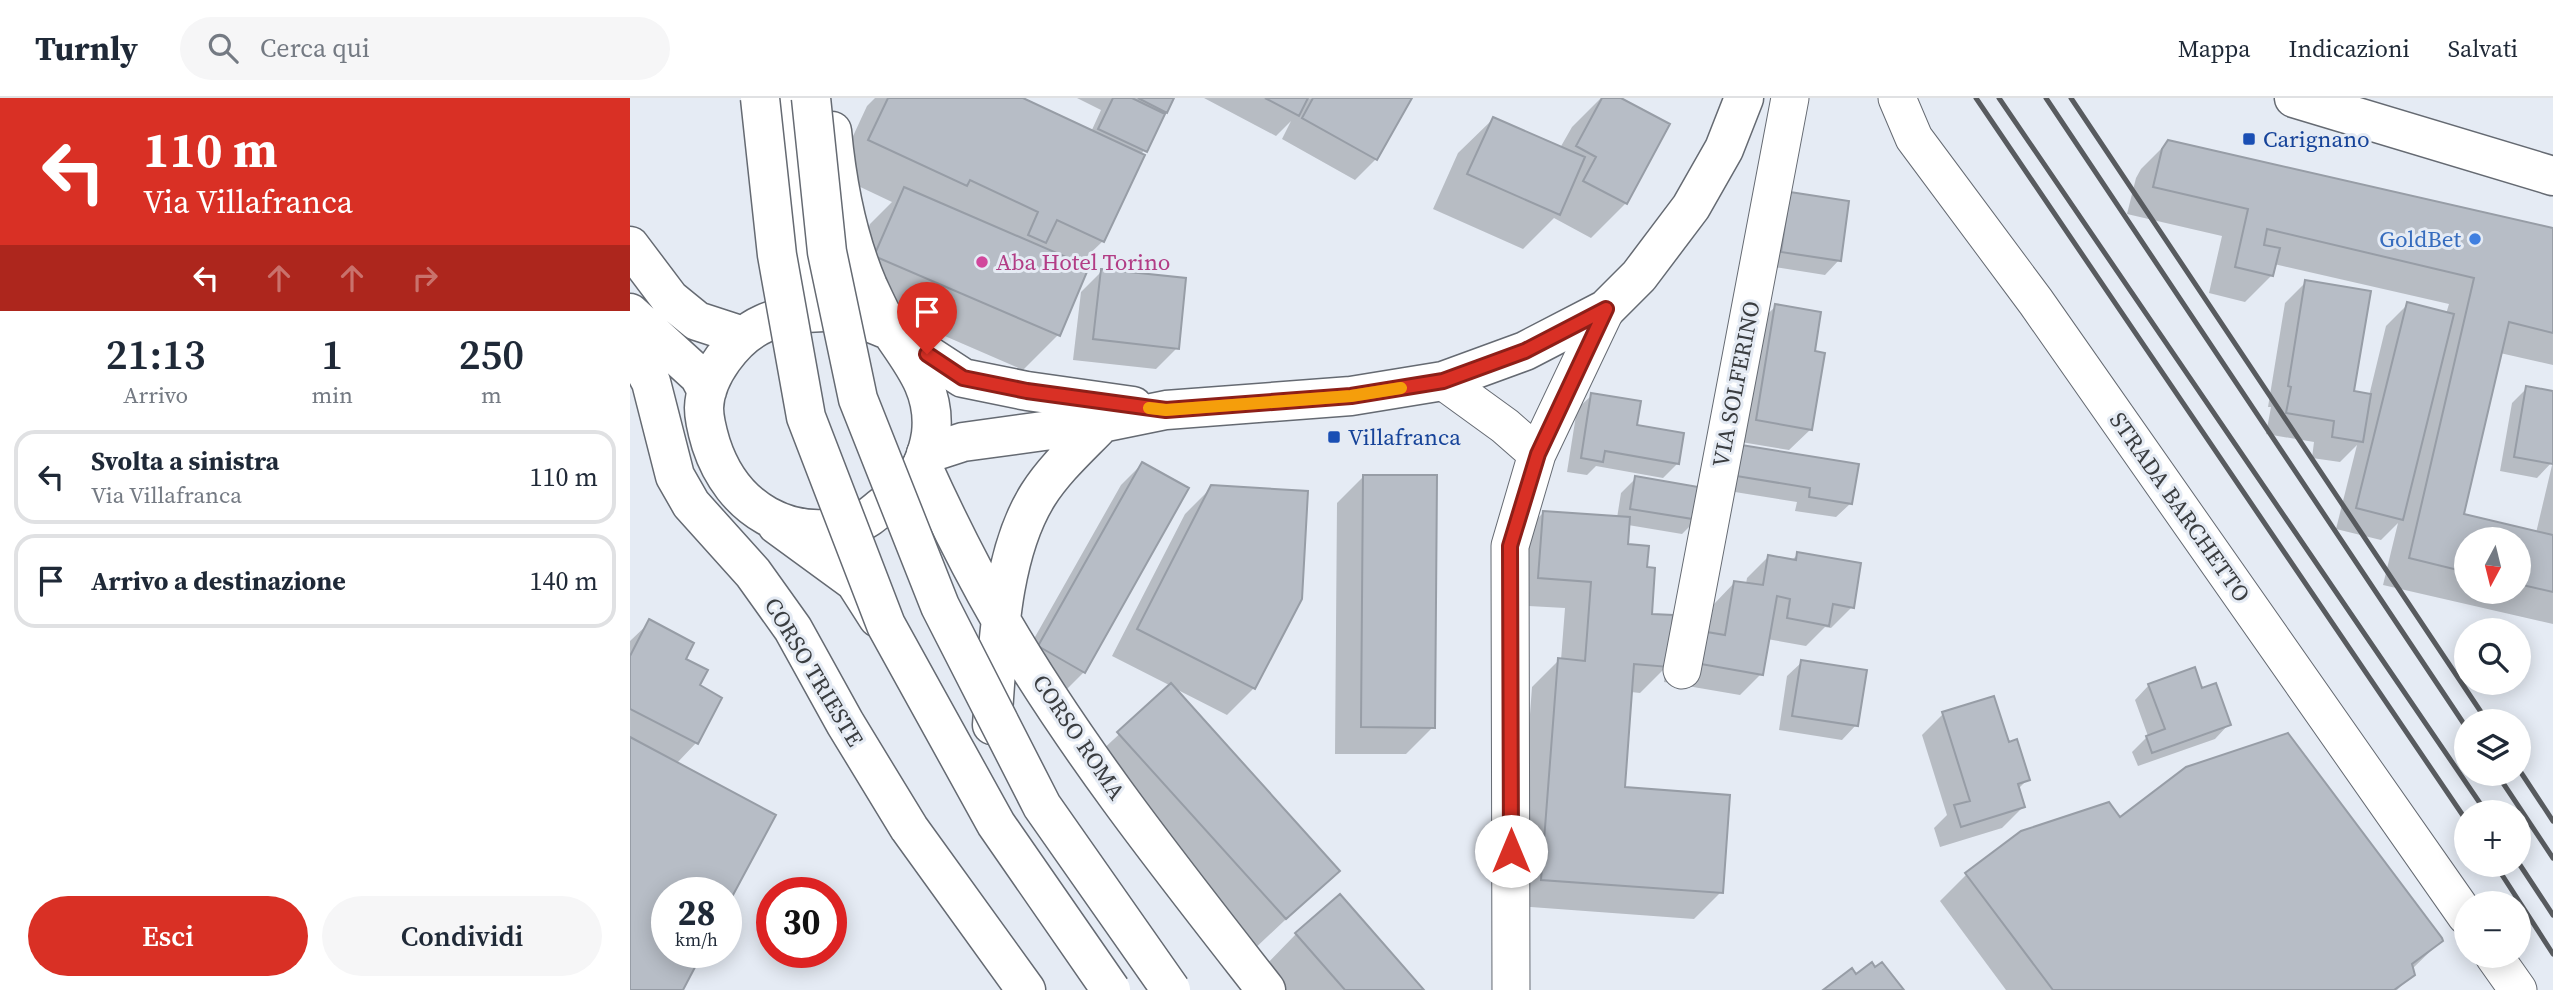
<!DOCTYPE html>
<html lang="it">
<head>
<meta charset="utf-8">
<style>
	:root { --surface:#fff; --page:#f6f6f7; --text:#1f2937; --muted:#747a83; --line:#e0e1e3; --accent:#d93025 }
	body { margin:0; font-family:"Source Serif 4",serif; background:var(--page); color:var(--text); height:100vh; display:flex; flex-direction:column; font-size:26px; white-space:nowrap }
	* { box-sizing:border-box; margin:0 }
	p { font-size:23px; color:var(--muted) }
	.icon { flex:none; width:38px; height:38px; fill:none; stroke:currentColor; stroke-width:2; stroke-linecap:round; stroke-linejoin:round }
	.map { position:relative; flex:1; overflow:hidden }
	.sheet { display:flex; flex-direction:column; background:var(--surface); width:630px }
	.sheet>* { flex:none }
	.top-card { background:#d93025; color:#fff; overflow:hidden }
	.needle { width:46px; rotate:187deg }
	.buttons { position:absolute; left:1824px; top:429px; display:grid; gap:14px }
	.buttons a { display:grid; place-items:center; width:77px; height:77px; border-radius:50%; background:var(--surface); box-shadow:0 4px 18px #0003; font-size:35px }
	.speed { position:absolute; left:21px; top:779px; display:flex; gap:14px; font-size:35px; font-weight:700; text-align:center }
	.speed>* { display:grid; place-content:center; width:91px; height:91px; border-radius:50%; background:var(--surface); box-shadow:0 4px 18px #0003; line-height:1 }
	.speed small { font-size:18px; font-weight:400 }
	.speed .limit { border:10px solid #d22; background:#fff; color:#111 }
	.pin { position:absolute; display:grid; place-items:center; width:60px; height:60px; color:#fff; margin:-72px -30px; border-radius:50% 50% 50% 0; rotate:-45deg; box-shadow:0 0 7px #0007 }
	.pin .icon { rotate:45deg }
	.me { position:absolute; width:77px; margin:-38px; rotate:0deg; stroke-linejoin:round; filter:drop-shadow(0 0 5px #0008) }
	.turn { display:flex; align-items:center; gap:24px; height:147px; padding:0 28px; font-size:32px }
	.turn .icon { width:91px; height:91px; stroke-width:2.5 }
	.turn b { display:block; font-size:49px; line-height:60px }
	.lanes { display:flex; align-items:center; height:66px; padding:0 28px; background:#0003; justify-content:center; gap:35px; direction:ltr }
	.lanes .off { opacity:.35 }
	.eta { display:flex; justify-content:space-evenly; align-items:center; height:119px; text-align:center }
	.eta b { font-size:42px; font-weight:600; line-height:49px }
	.cta { display:flex; gap:14px; margin-top:auto; padding:14px 28px }
	.cta a { flex:1; height:80px; border-radius:42px; background:var(--accent); color:#fff; font-size:28px; font-weight:600; line-height:80px; text-align:center }
	.cta a+a { background:var(--page); color:var(--text) }
	ul { padding:0; list-style:none }
	li { display:flex; align-items:center; gap:21px; height:94px; margin:0 14px 10px; padding:0 14px; border:4px solid var(--line); border-radius:21px }
	li div { flex:1 }
	li b { display:block; font-size:26px }
	li em { font-style:normal }
	header { display:flex; align-items:center; gap:42px; box-sizing:border-box; height:98px; padding:0 35px; background:var(--surface); border-bottom:2px solid var(--line) }
	header strong { font-size:33px }
	nav { display:flex; gap:38px; margin-inline-start:auto; font-size:24px }
	.search { width:490px; height:63px; background:var(--page); display:flex; align-items:center; gap:18px; box-sizing:border-box; padding:0 24px; border-radius:38px; color:var(--muted); font-size:26px }
	main { display:flex; flex:1; min-height:0 }
	.map>svg:first-child { display:block }
	.shadow { fill:#0003; fill-rule:evenodd }
	.building { fill:#b7bdc6; stroke:#979da6; stroke-width:2 }
	.lines { fill:none; stroke-linecap:round; stroke-linejoin:round }
	.minor-casing { stroke:#656a72; stroke-width:39 }
	.tertiary-casing { stroke:#656a72; stroke-width:41 }
	.primary-casing { stroke:#656a72; stroke-width:41 }
	.minor { stroke:#fff; stroke-width:37 }
	.tertiary { stroke:#fff; stroke-width:38 }
	.primary { stroke:#fff; stroke-width:38 }
	.rail { stroke:#585b5f; stroke-width:5 }
	.motorway-bridge-casing { stroke:#656a72; stroke-width:41; stroke-linecap:butt }
	.motorway-bridge { stroke:#fff; stroke-width:38 }
	.route-casing { stroke:#8d1f18; stroke-width:18 }
	.route { stroke:#d93025; stroke-width:12 }
	.slow { stroke:#f59e0b; stroke-width:12 }
	.transit-dot { fill:#1a4fb4; stroke:#e5ebf4; stroke-width:2.5 }
	.shop-dot { fill:#3f7fe0; stroke:#e5ebf4; stroke-width:2.5 }
	.hotel-dot { fill:#d1479c; stroke:#e5ebf4; stroke-width:2.5 }
	.labels { text-anchor:middle; stroke-width:6; stroke-linejoin:round; paint-order:stroke }
	.transit-label { font-size:23px; fill:#164399; stroke:#e5ebf4; text-anchor:start }
	.shop-label { font-size:23px; fill:#366cbe; stroke:#e5ebf4; text-anchor:end }
	.hotel-label { font-size:23px; fill:#b23c85; stroke:#e5ebf4; text-anchor:start }
	.street-label { font-size:23px; fill:#3a3d40; stroke:#e5ebf4 }
</style>
</head>
<body>
<header>
<strong>Turnly</strong>
<div class="search"><svg class="icon" aria-label="search" viewBox="0 0 24 24"><circle cx="10" cy="10" r="6"/><path d="M15 15l6 6"/></svg>Cerca qui</div>
<nav><a>Mappa</a><a>Indicazioni</a><a>Salvati</a></nav>
</header>
<main>
<section class="sheet">
<div class="top-card">
<div class="turn"><svg class="icon" aria-label="left" viewBox="0 0 24 24"><path d="M17 20v-9H6M10 6l-5 5 5 5"/></svg><div><b>110 m</b>Via Villafranca</div></div>
<div class="lanes"><svg class="icon" aria-label="left" viewBox="0 0 24 24"><path d="M17 20v-9H6M10 6l-5 5 5 5"/></svg><svg class="icon off" aria-label="ahead" viewBox="0 0 24 24"><path d="M12 20V5M6 11l6-6 6 6"/></svg><svg class="icon off" aria-label="ahead" viewBox="0 0 24 24"><path d="M12 20V5M6 11l6-6 6 6"/></svg><svg class="icon off" aria-label="right" viewBox="0 0 24 24"><path d="M7 20v-9h11M14 6l5 5-5 5"/></svg></div>
</div>
<div class="eta">
<div><b>21:13</b><p>Arrivo</p></div>
<div><b>1</b><p>min</p></div>
<div><b>250</b><p>m</p></div>
</div>
<ul>
<li><svg class="icon" aria-label="left" viewBox="0 0 24 24"><path d="M17 20v-9H6M10 6l-5 5 5 5"/></svg><div><b>Svolta a sinistra</b><p>Via Villafranca</p></div><em>110 m</em></li>
<li><svg class="icon" aria-label="arrive" viewBox="0 0 24 24"><path d="M6 21V4h12l-3 4 3 4H6"/></svg><div><b>Arrivo a destinazione</b></div><em>140 m</em></li>
</ul>
<div class="cta"><a>Esci</a><a>Condividi</a></div>
</section>
<div class="map">
<svg width="1923" height="892" viewBox="0 0 1923 892">
	<rect width="100%" height="100%" fill="#e5ebf4"/>
	<!-- shadow -->
	<path class="shadow" d="M245 0H389L461 34 471 12 447 0H542L511 57 473 143 449 166 428 237 393 272 211 193 240 126 262 104 205 77 237 8Z
		M574 0H780L746 61 725 82 652 41 661 23 646 38Z
		M971 0H987L996 105 961 140 924 120 893 151 803 111 828 55 863 21 930 50 942 29Z
		M1538 44 1923 132V267L1870 255 1832 418 1906 435 1923 363V526L1753 487 1768 425 1751 442 1706 431 1727 347 1710 364 1682 360 1684 344 1636 336 1641 309H1638L1655 205 1676 184 1722 295 1739 298 1756 228 1778 206 1816 216 1819 206 1644 166 1642 177 1615 204 1579 195 1592 138 1497 116 1506 80 1511 71ZM1836 441H1888V494H1836Z
		M1161 96 1209 162 1195 177 1138 168Z
		M472 173 547 250 526 271 443 262 451 194Z
		M1146 208 1183 255 1181 331 1159 352 1105 343 1124 229Z
		M1897 290 1923 295V363L1907 380 1870 373 1882 305Z
		M962 297 1005 329 1047 366 1033 380 966 368 957 377 937 374 947 311Z
		M1099 346 1221 405 1206 419 1165 413 1167 404 1080 390Z
		M512 366 454 574 433 595 388 569 491 387Z
		M734 378 803 629 776 656H705L707 405Z
		M1006 380 1067 421 1052 436 998 427 996 448 1015 470 1020 518 1038 555 1078 536 1084 506 1105 484 1116 486 1117 480 1138 459 1161 463 1168 456 1222 509 1201 530 1195 529 1176 548 1137 541 1131 576 1110 597 1034 584 1036 569 1010 595 1001 594 994 690 1091 794 1064 821 886 808 902 589 929 562H931L935 510 882 507 887 441 913 415 987 420 991 395Z
		M582 389 624 590 597 617 542 589 707 773 620 855 454 669 541 588 482 558 555 416Z
		M20 524 54 561 67 588 90 600 66 645 46 666 96 794H37V854H71L0 892V543Z
		M1172 564 1226 627 1212 642 1149 632 1157 578Z
		M1519 587 1571 593 1599 626 1585 641 1508 668 1502 654 1518 638 1505 602Z
		M1313 616 1378 646 1398 681 1388 691 1393 709 1372 730 1310 749 1304 730 1317 717 1292 637Z
		M1490 721 1811 843 1782 871 1783 876 1767 892H1376L1310 803 1337 776Z
		M666 836 792 892H650L632 871Z"/>
	<!-- building -->
	<path class="building" d="M258 0H393L515 57 474 144 427 122 416 145 398 137 408 114 340 82 337 88 238 42Z
		M483 0H502L535 16 517 54 468 31Z
		M508 0H544L537 15Z
		M635 0H678L669 18Z
		M683 0H782L747 62 672 20Z
		M972 0H991L1040 26 997 106 953 83 966 59 946 48Z
		M863 19 955 59 930 117 837 76Z
		M1538 42 1923 130V235L1879 224 1834 416 1923 437V494L1888 486V441H1836V474L1779 460 1844 180 1637 131 1634 147 1650 150 1643 178 1605 169 1618 111 1523 89 1532 51Z
		M274 89 459 169 430 238 244 158Z
		M1160 94 1219 103 1211 163 1151 154Z
		M471 171 556 180 549 251 463 241Z
		M1675 182 1741 193 1724 293 1741 296 1733 344 1702 339 1704 323 1656 315 1661 289 1658 288Z
		M1777 204 1824 216 1773 422 1726 410Z
		M1145 206 1191 214 1185 253 1195 255 1182 332 1126 322Z
		M1896 288 1923 293V366L1884 359Z
		M961 295 1011 303 1007 327 1054 335 1049 366 975 353 973 364 951 360Z
		M1099 345 1229 366 1222 406 1179 399 1180 390 1094 376Z
		M512 364 559 390 455 575 408 548Z
		M733 377H807L805 630 731 629Z
		M1005 378 1074 390 1069 422 1000 411Z
		M581 387 678 393 672 501 625 591 507 531Z
		M913 413 1000 419 998 446 1019 448 1017 469 1025 470 1022 516 1043 517 1039 569 1004 566 995 689 1100 697 1093 795 911 782 928 560 955 563 961 484 908 480Z
		M1167 454 1231 465 1224 510 1203 506 1199 528 1157 520 1160 501 1147 498 1133 577 1054 563 1059 531 1095 537 1104 483 1133 487 1138 457 1166 462Z
		M19 521 64 545 56 561 78 572 70 587 92 600 68 646 0 611V558Z
		M1171 562 1237 572 1228 628 1162 618Z
		M1565 569 1572 590 1586 585 1601 627 1522 655 1516 638 1535 631 1518 586Z
		M541 585 710 773 656 821 487 634Z
		M1364 598 1379 644 1387 641 1400 682 1388 686 1395 709 1331 729 1324 707 1340 703 1312 614Z
		M1658 635 1812 840 1813 843 1782 866 1785 877 1764 892H1423L1335 775 1391 733 1479 704 1490 719 1556 669Z
		M0 639 146 717 96 810V794H37V854H73L53 892H0Z
		M710 796 794 892H715L665 835Z
		M1242 864 1245 869 1252 864 1274 892H1193L1222 870 1226 876Z"/>
	<g class="lines">
		<!-- minor casing -->
		<g class="minor-casing">
			<path id="minor" d="M1267 0 1284 40 1406 204 1836 818
				M813 283 875 328 907 356
				M1052 572 1160 0
				M1864 858 1888 892
				M881 892 880 448 907 356 976 211"/>
		</g>
		<!-- tertiary casing -->
		<g class="tertiary-casing">
			<path id="tertiary" d="M1664 0 1923 78
				M261 233 333 280 397 293 503 308
				M296 356 333 344 472 325 536 312 721 298 813 283 895 253 976 211 1009 178 1061 109 1094 51 1114 0
				M292 367C316 420 343 474 372 524 448 654 543 773 636 892
				M362 627C368 555 369 459 408 397 425 370 450 348 472 325"/>
		</g>
		<!-- primary casing -->
		<g class="primary-casing">
			<path id="primary" d="M153 0 160 66 174 142 175 175 166 217
				M202 33C207 86 217 139 238 188 245 203 253 221 262 235 284 267 306 294 301 336 298 356 289 379 275 393 269 399 260 404 253 408 245 414 236 423 227 425 160 446 102 411 81 346 78 336 74 321 74 310 75 278 104 239 133 226 150 218 175 214 195 214 217 214 240 225 261 233
				M0 148 40 201 67 223 113 238
				M0 215 69 278 77 293
				M0 245 21 284 45 378 61 406 123 475 163 531 215 625 279 730 396 892
				M147 427 225 484 248 520"/>
		</g>
		<!-- minor -->
		<use href="#minor" class="minor"/>
		<!-- tertiary -->
		<use href="#tertiary" class="tertiary"/>
		<!-- primary -->
		<use href="#primary" class="primary"/>
		<!-- rail -->
		<path class="rail" d="M1346 0 1836 722
			M1369 0 1856 714
			M1416 0 1836 629
			M1441 0 1857 623
			M1888 670 1923 723
			M1867 676 1923 760
			M1888 764 1923 817
			M1865 766 1923 856"/>
		<!-- motorway-bridge casing -->
		<g class="motorway-bridge-casing">
			<path id="motorway-bridge" d="M130 0 147 157 176 319 256 527 366 726 481 892
				M181 0 197 154 228 301 310 508 412 708 541 892"/>
		</g>
		<!-- motorway-bridge -->
		<use href="#motorway-bridge" class="motorway-bridge"/>
	</g>
	<g class="lines">
		<!-- route casing -->
		<g class="route-casing">
			<path id="route" d="M297 256 333 280 397 293 536 312 721 298 813 283 895 253 976 211 908 356 880 448 881 753"/>
		</g>
		<!-- route -->
		<use href="#route" class="route"/>
		<!-- slow -->
		<path class="slow" d="M519 310 536 312 721 298 771 290"/>
	</g>
	<!-- markers -->
	<g class="transit-dot">
		<rect x="1612" y="34" width="14" height="14" rx="3.5"/>
		<rect x="697" y="332" width="14" height="14" rx="3.5"/>
	</g>
	<circle class="shop-dot" cx="1845" cy="141" r="7"/>
	<circle class="hotel-dot" cx="352" cy="164" r="7"/>
	<g class="labels">
		<!-- transit labels -->
		<g class="transit-label">
			<text x="1633" y="49">Carignano</text>
			<text x="718" y="347">Villafranca</text>
		</g>
		<!-- shop labels -->
		<g class="shop-label">
			<text x="1831" y="149">GoldBet</text>
		</g>
		<!-- hotel labels -->
		<g class="hotel-label">
			<text x="366" y="172">Aba Hotel Torino</text>
		</g>
		<!-- street labels -->
		<g class="street-label">
			<text transform="translate(1106 286) rotate(-79)" y="8">VIA SOLFERINO</text>
			<text transform="translate(1550 409) rotate(55)" y="8">STRADA BARCHETTO</text>
			<text transform="translate(184 574) rotate(59)" y="8">CORSO TRIESTE</text>
			<text transform="translate(449 639) rotate(56)" y="8">CORSO ROMA</text>
		</g>
	</g>
</svg>
<div class="buttons">
<a><svg class="needle" viewBox="-14 -14 28 28"><path d="M0-13l5 13h-10z" fill="#e53935"/><path d="M0 13l5-13h-10z" fill="#747a83"/></svg></a>
<a><svg class="icon" aria-label="search" viewBox="0 0 24 24"><circle cx="10" cy="10" r="6"/><path d="M15 15l6 6"/></svg></a>
<a><svg class="icon" aria-label="layers" viewBox="0 0 24 24"><path d="M12 4l9 5-9 5-9-5zM3 14l9 5 9-5"/></svg></a>
<a>+</a>
<a>−</a>
</div>
<div class="speed"><div>28<small>km/h</small></div><div class="limit">30</div></div>
<div class="pin" style="left:297px;top:256px;background:#d93025"><svg class="icon" aria-label="arrive" viewBox="0 0 24 24"><path d="M6 21V4h12l-3 4 3 4H6"/></svg></div>
<svg class="me" style="left:881px;top:753px" viewBox="-20 -20 40 40"><circle r="19" fill="#fff"/><path d="M0-13L10 11 0 6-10 11z" fill="#d93025"/></svg>
</div>
</main>
</body>
</html>
